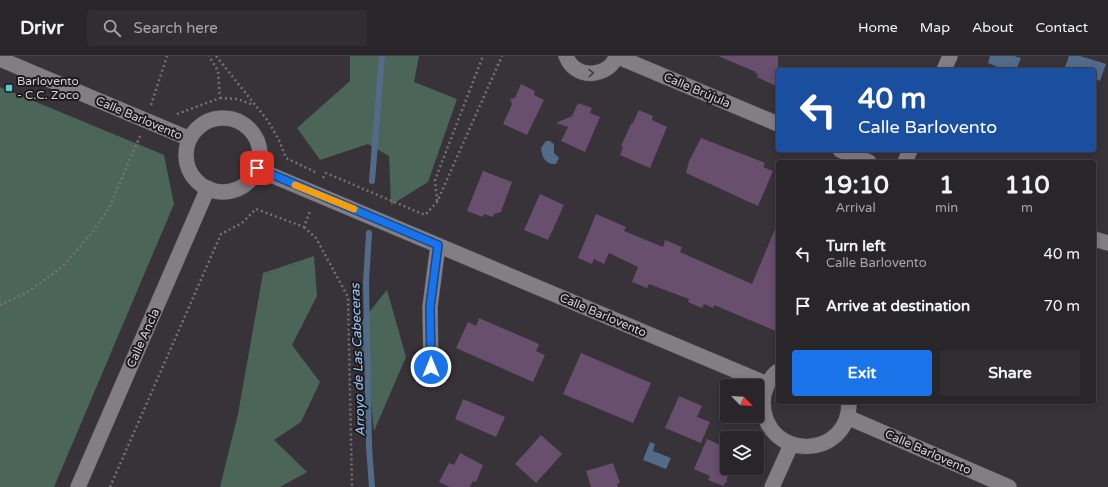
<!DOCTYPE html>
<html lang="en">
<head>
<meta charset="utf-8">
<style>
	:root { --surface:#29262a; --page:#312e32; --text:#f1f3f6; --muted:#a5a5a8; --line:#454347; --accent:#1a73e8 }
	body { margin:0; font-family:"Varela Round",sans-serif; background:var(--page); color:var(--text); height:100vh; display:flex; flex-direction:column; font-size:15px; white-space:nowrap }
	* { box-sizing:border-box; margin:0 }
	p { font-size:13px; color:var(--muted) }
	.icon { flex:none; width:22px; height:22px; fill:none; stroke:currentColor; stroke-width:2; stroke-linecap:round; stroke-linejoin:round }
	.map { position:relative; flex:1; overflow:hidden }
	.sheet { position:absolute; left:776px; top:104px; width:320px; height:244px; display:flex; flex-direction:column; background:var(--surface); border-radius:4px; box-shadow:0 2px 10px #0003,0 0 0 1px var(--line) }
	.sheet>* { flex:none }
	.hud { position:absolute; left:776px; top:12px; width:320px; height:84px; border-radius:4px; box-shadow:0 2px 10px #0003,0 0 0 1px var(--line); background:#1a4fa0; color:#fff; overflow:hidden }
	.needle { width:26px; rotate:115deg }
	.tools { position:absolute; left:720px; top:323px; display:grid; gap:8px }
	.tools a { display:grid; place-items:center; width:44px; height:44px; border-radius:4px; background:var(--surface); box-shadow:0 2px 10px #0003,0 0 0 1px var(--line); font-size:20px }
	.pin { position:absolute; display:grid; place-items:center; width:34px; height:34px; color:#fff; margin:-17px; border-radius:8px; box-shadow:0 2px 6px #0006 }
	.me { position:absolute; width:44px; margin:-22px; rotate:0deg; stroke-linejoin:round; filter:drop-shadow(0 0 3px #0008) }
	.turn { display:flex; align-items:center; gap:14px; height:84px; padding:0 16px; font-size:18px }
	.turn .icon { width:52px; height:52px; stroke-width:2.5 }
	.turn b { display:block; font-size:28px; line-height:34px }
	.eta { display:flex; justify-content:space-evenly; align-items:center; height:68px; text-align:center }
	.eta b { font-size:24px; font-weight:800; line-height:28px }
	.primary-button { display:flex; gap:8px; margin-top:auto; padding:8px 16px }
	.primary-button a { flex:1; height:46px; border-radius:4px; background:var(--accent); color:#fff; font-size:16px; font-weight:800; line-height:46px; text-align:center }
	.primary-button a+a { background:var(--page); color:var(--text) }
	ul { padding:0; list-style:none }
	li { display:flex; align-items:center; gap:12px; height:52px; padding:0 16px }
	li div { flex:1 }
	li b { display:block; font-size:15px }
	li em { font-style:normal }
	header { display:flex; align-items:center; gap:24px; box-sizing:border-box; height:56px; padding:0 20px; background:var(--surface); border-bottom:1px solid var(--line) }
	header strong { font-size:19px }
	nav { display:flex; gap:22px; margin-inline-start:auto; font-size:14px }
	.search { width:280px; height:36px; background:var(--page); display:flex; align-items:center; gap:10px; box-sizing:border-box; padding:0 14px; border-radius:4px; color:var(--muted); font-size:15px }
	.map>svg:first-child { display:block }
	.green { fill:#4b6559 }
	.water { fill:#526b89 }
	.lines { fill:none; stroke-linecap:round; stroke-linejoin:round }
	.stream { stroke:#526b89; stroke-width:6 }
	.building { fill:#684f6d }
	.minor-casing { stroke:#555255; stroke-width:16 }
	.path { stroke:#757276; stroke-width:2.5; stroke-dasharray:2 3; stroke-linecap:butt }
	.minor { stroke:#837e84; stroke-width:15 }
	.oneway { stroke:#413e42 }
	.route-casing { stroke:#114b97; stroke-width:10 }
	.route { stroke:#1a73e8; stroke-width:7 }
	.slow { stroke:#f59e0b; stroke-width:7 }
	.poi-dot { fill:#52cdce; stroke:#1d1b1e; stroke-width:1.5 }
	.labels { text-anchor:middle; stroke-width:4; stroke-linejoin:round; paint-order:stroke }
	.poi-label { font-size:12px; fill:#d4d1d4; stroke:#1d1b1e; text-anchor:start }
	.street-label { font-size:12px; fill:#d4d1d4; stroke:#1d1b1e }
	.water-label { font-size:13px; font-style:italic; fill:#9bc7f9; stroke:#1d1b1e }
</style>
</head>
<body>
<header>
<strong>Drivr</strong>
<div class="search"><svg class="icon" aria-label="search" viewBox="0 0 24 24"><circle cx="10" cy="10" r="6"/><path d="M15 15l6 6"/></svg>Search here</div>
<nav><a>Home</a><a>Map</a><a>About</a><a>Contact</a></nav>
</header>
<div class="map">
<svg width="1108" height="431" viewBox="0 0 1108 431">
	<rect width="100%" height="100%" fill="#373338"/>
	<!-- green -->
	<path class="green" d="M350 0H419L414 26 457 43 428 126 391 149 389 100 368 88 320 104 297 72 350 25Z
		M0 31 164 99 174 148 54 431H0Z
		M314 200 317 240 292 289 320 326 301 366 274 384 307 416 280 431H220L238 358 263 217Z
		M387 234 406 301 374 375 369 324 357 271Z"/>
	<!-- water -->
	<path class="water" d="M990 0H1014L1021 2 1016 14H1005L988 7Z
		M1069 0H1080L1106 8 1100 25 1094 23V14H1064Z
		M546 85H550L554 88V97L559 102 556 108C546 109 542 102 541 92Z
		M650 386 655 388 653 395 671 402 666 413 643 404Z"/>
	<g class="lines">
		<!-- stream -->
		<path class="stream" d="M372 125 382 0
			M369 177 366 226 369 391 372 431"/>
	</g>
	<!-- building -->
	<path class="building" d="M718 0H778V31L757 21 758 18 755 17 756 16Z
		M521 28 535 35 534 39 544 44 527 79 503 68 512 48 510 43 515 42Z
		M578 47 592 52 590 57 600 61 585 96 561 85 568 71 556 67 572 60Z
		M639 54 653 60 652 64 667 71 650 112 620 99 623 91 621 90 631 68 633 67Z
		M701 82 765 107 763 111 773 115 758 150 686 117 689 105Z
		M483 115 512 126 501 156 494 158 493 161 484 158 483 161 467 155Z
		M540 138 564 149 548 184 524 174Z
		M596 158 626 171 624 175 663 191 665 184 682 191 680 196 752 228 778 166V276L714 249 713 252 704 248 702 252 688 246 689 243 649 228 647 232 632 226 638 211 609 197 604 208 594 203 592 208 578 202Z
		M479 262 539 288 536 295 545 299 533 326 456 292 468 266 476 270Z
		M581 297 651 327 633 367 563 338Z
		M679 340 702 350 697 361 710 366 701 387 665 372Z
		M463 343 505 361 496 381 455 363Z
		M541 379 562 398 536 427 515 408Z
		M707 383 722 390 720 393 722 394 727 384V412H731L727 422V427L725 426 724 430 708 424 710 420 694 413Z
		M460 397 483 409 476 426 473 425 470 431H450L439 426 449 407 454 409Z
		M613 407 620 427 617 428 618 431H591L586 415Z"/>
	<g class="lines">
		<!-- minor casing -->
		<g class="minor-casing">
			<path id="minor" d="M566 0C568 5 571 10 576 13 589 22 612 16 616 0
				M616 0 778 68
				M0 3 190 83
				M944 14 950 0
				M186 99a37 37 0 1 1 74 0a37 37 0 1 1-74 0Z
				M840 94 869 106
				M905 106 910 94
				M257 113 767 328
				M1094 183 1108 187
				M431 311 430 251 438 189
				M778 315C769 322 763 335 763 347 765 406 850 404 849 346
				M847 361 1009 431
				M78 431 208 132
				M772 431 791 389"/>
		</g>
		<!-- path -->
		<path class="path" d="M216 0 268 65 279 84 286 102 317 117
			M220 42 237 43 254 49
			M151 49 167 0
			M177 58 220 42 218 15 209 0
			M323 122 326 117 425 159 437 146 502 0
			M437 145 435 124 483 0
			M304 171 316 182 348 241 352 431
			M0 249 26 237 62 211 92 177 109 152 140 80
			M110 431 221 178 242 167 256 153 304 171 310 155"/>
		<!-- minor -->
		<use href="#minor" class="minor"/>
	</g>
	<!-- one-way arrows -->
	<defs><path id="oneway-chevron" d="M-2-3.5L2.5 0L-2 3.5" fill="none" stroke-width="1.6" stroke-linecap="round" stroke-linejoin="round"/></defs>
	<use class="oneway" href="#oneway-chevron" transform="translate(591 17) rotate(-2)"/>
	<g class="lines">
		<!-- route casing -->
		<g class="route-casing">
			<path id="route" d="M257 112 438 189 430 251 431 311"/>
		</g>
		<!-- route -->
		<use href="#route" class="route"/>
		<!-- slow -->
		<path class="slow" d="M295 129 354 153"/>
	</g>
	<!-- markers -->
	<rect class="poi-dot" x="5" y="28" width="8" height="8" rx="2"/>
	<g class="labels">
		<!-- poi labels -->
		<g class="poi-label">
			<text x="17" y="29">Barlovento<tspan x="17" dy="14">- C.C. Zoco</tspan></text>
		</g>
		<!-- street labels -->
		<g class="street-label">
			<text transform="translate(697 34) rotate(23)" y="4">Calle Brújula</text>
			<text transform="translate(139 62) rotate(23)" y="4">Calle Barlovento</text>
			<text transform="translate(603 259) rotate(23)" y="4">Calle Barlovento</text>
			<text transform="translate(143 282) rotate(-66)" y="4">Calle Ancla</text>
			<text transform="translate(928 396) rotate(24)" y="4">Calle Barlovento</text>
		</g>
		<!-- water labels -->
		<g class="water-label">
			<text transform="translate(357 304) rotate(-92)" y="5">Arroyo de Las Cabeceras</text>
		</g>
	</g>
</svg>
<div class="tools">
<a><svg class="needle" viewBox="-14 -14 28 28"><path d="M0-13l5 13h-10z" fill="#e53935"/><path d="M0 13l5-13h-10z" fill="#a5a5a8"/></svg></a>
<a><svg class="icon" aria-label="layers" viewBox="0 0 24 24"><path d="M12 4l9 5-9 5-9-5zM3 14l9 5 9-5"/></svg></a>
</div>
<div class="pin" style="left:257px;top:112px;background:#d93025"><svg class="icon" aria-label="arrive" viewBox="0 0 24 24"><path d="M6 21V4h12l-3 4 3 4H6"/></svg></div>
<svg class="me" style="left:431px;top:311px" viewBox="-20 -20 40 40"><circle r="17" fill="#1a73e8" stroke="#fff" stroke-width="3"/><path d="M0-11L8 9 0 5-8 9z" fill="#fff"/></svg>
<div class="hud">
<div class="turn"><svg class="icon" aria-label="left" viewBox="0 0 24 24"><path d="M17 20v-9H6M10 6l-5 5 5 5"/></svg><div><b>40 m</b>Calle Barlovento</div></div>
</div>
<section class="sheet">
<div class="eta">
<div><b>19:10</b><p>Arrival</p></div>
<div><b>1</b><p>min</p></div>
<div><b>110</b><p>m</p></div>
</div>
<ul>
<li><svg class="icon" aria-label="left" viewBox="0 0 24 24"><path d="M17 20v-9H6M10 6l-5 5 5 5"/></svg><div><b>Turn left</b><p>Calle Barlovento</p></div><em>40 m</em></li>
<li><svg class="icon" aria-label="arrive" viewBox="0 0 24 24"><path d="M6 21V4h12l-3 4 3 4H6"/></svg><div><b>Arrive at destination</b></div><em>70 m</em></li>
</ul>
<div class="primary-button"><a>Exit</a><a>Share</a></div>
</section>
</div>
</body>
</html>
